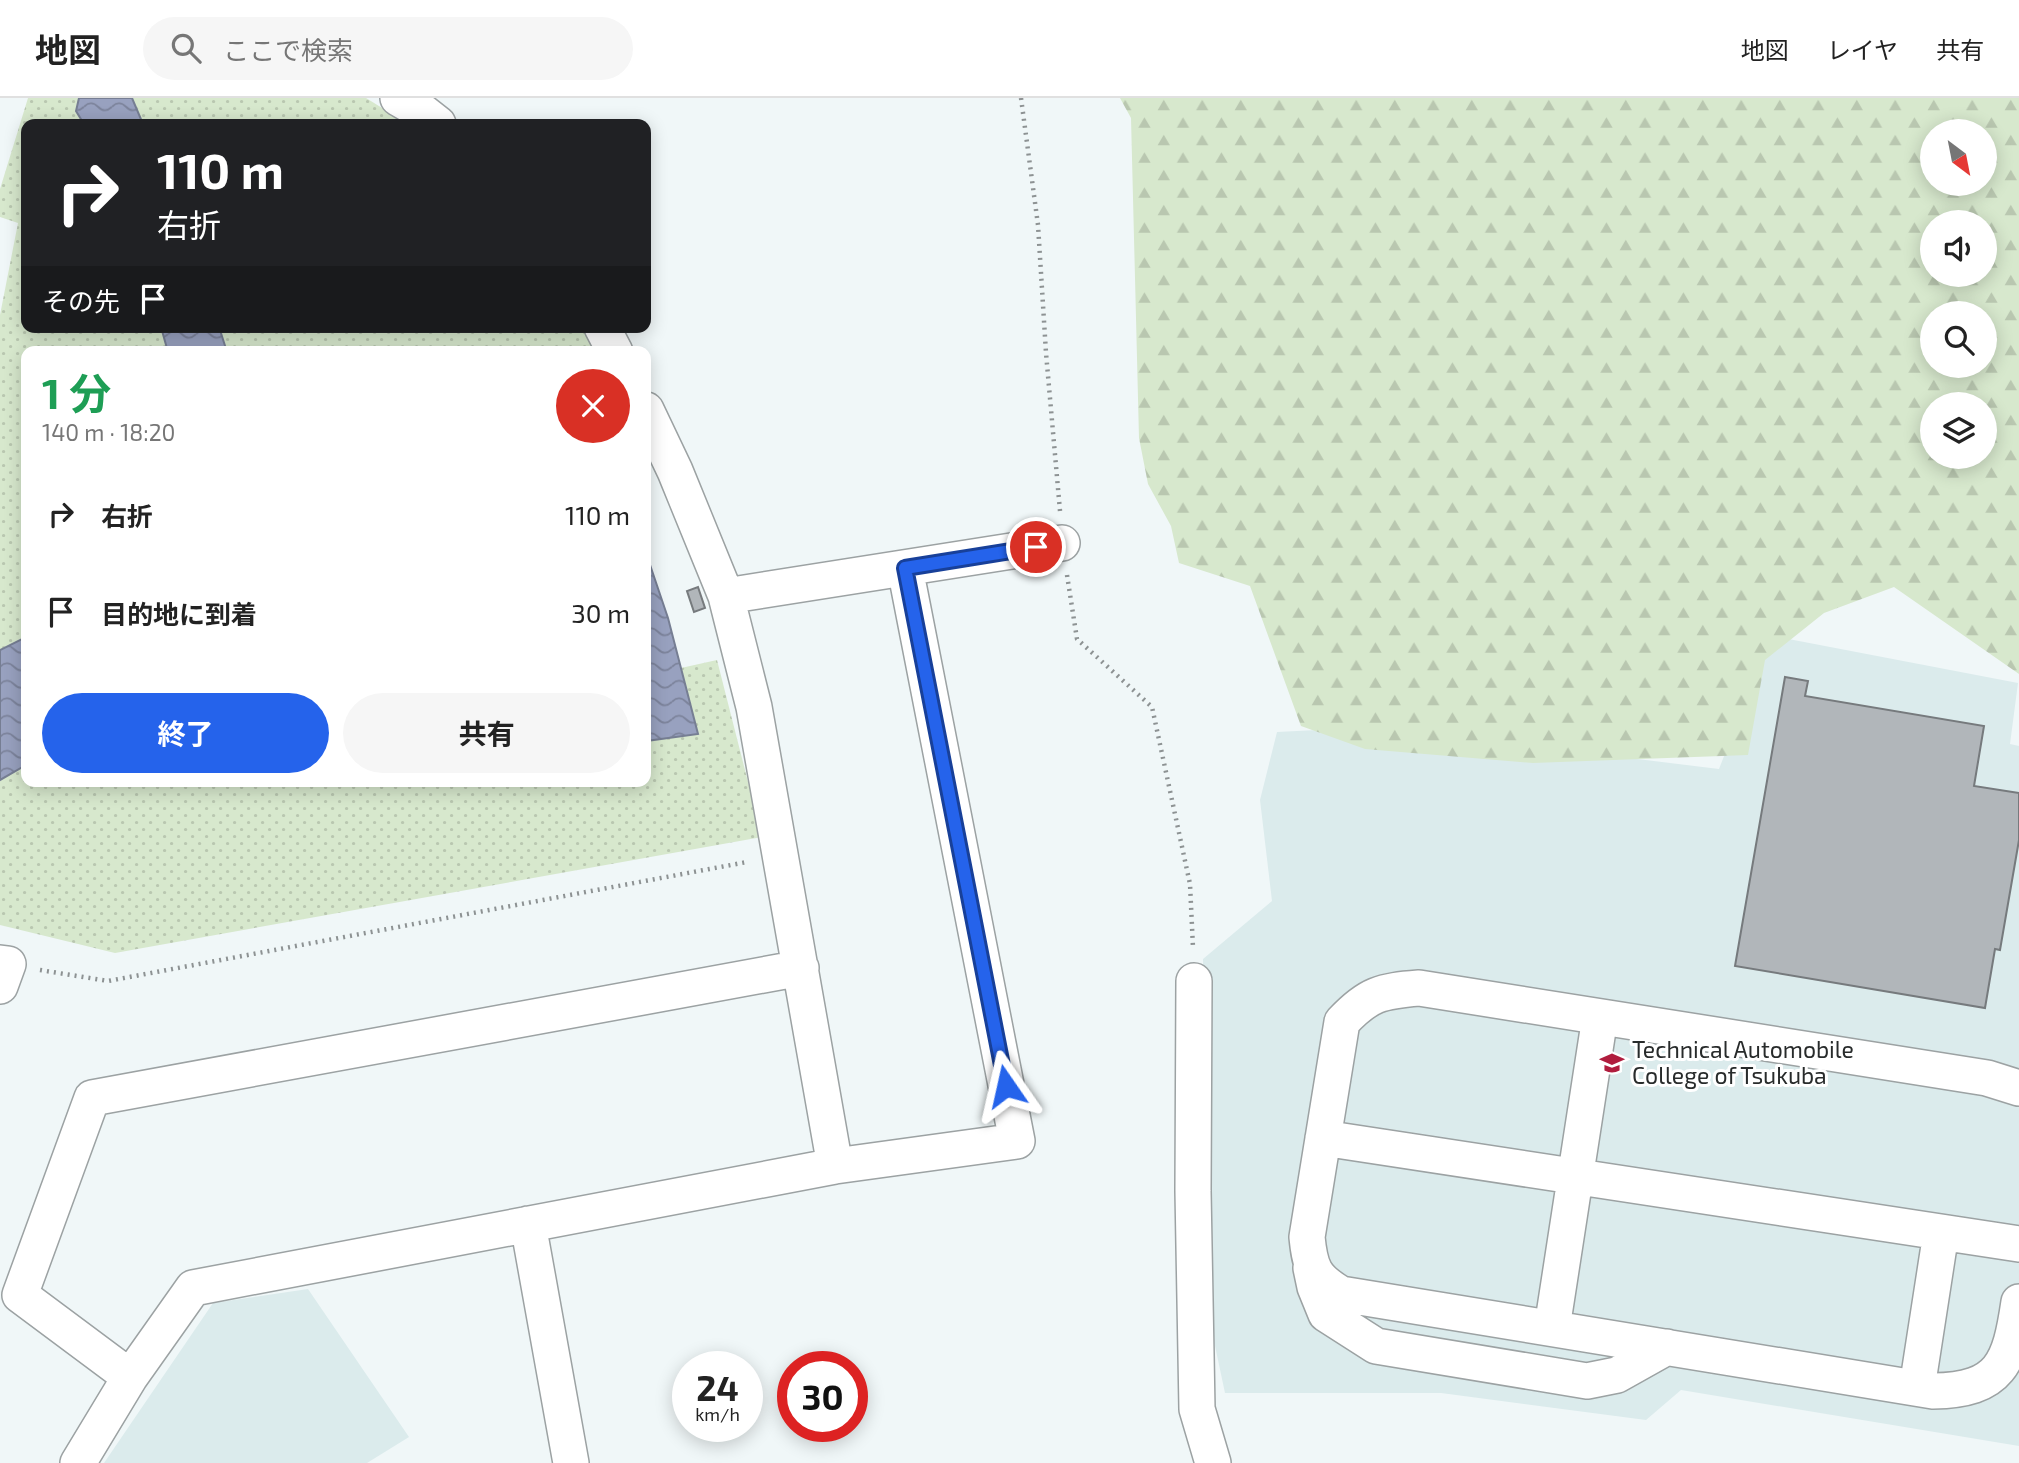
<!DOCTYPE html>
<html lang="ja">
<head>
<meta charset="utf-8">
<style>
	:root { --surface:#fff; --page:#f6f6f6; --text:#222; --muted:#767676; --line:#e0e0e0; --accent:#2563eb }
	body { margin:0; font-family:"Exo 2","Noto Sans JP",sans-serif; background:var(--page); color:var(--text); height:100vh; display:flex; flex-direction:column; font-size:26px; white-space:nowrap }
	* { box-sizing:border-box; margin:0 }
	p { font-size:23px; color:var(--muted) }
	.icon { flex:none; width:38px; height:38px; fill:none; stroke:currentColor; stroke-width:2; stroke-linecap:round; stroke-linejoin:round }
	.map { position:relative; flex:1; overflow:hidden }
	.details { position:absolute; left:21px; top:248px; width:630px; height:441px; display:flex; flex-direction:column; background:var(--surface); border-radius:14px; box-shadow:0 4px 18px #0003 }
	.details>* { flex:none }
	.top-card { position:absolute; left:21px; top:21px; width:630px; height:214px; border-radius:14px; box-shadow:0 4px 18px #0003; background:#202124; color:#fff; overflow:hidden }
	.needle { width:46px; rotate:148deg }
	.controls { position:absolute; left:1920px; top:21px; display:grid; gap:14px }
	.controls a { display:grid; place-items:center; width:77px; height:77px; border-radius:50%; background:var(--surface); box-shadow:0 4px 18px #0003; font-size:35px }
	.speed { position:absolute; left:672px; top:1253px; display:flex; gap:14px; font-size:35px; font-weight:700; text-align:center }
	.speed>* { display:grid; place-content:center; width:91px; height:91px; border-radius:50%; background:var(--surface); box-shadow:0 4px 18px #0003; line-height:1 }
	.speed small { font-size:18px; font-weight:400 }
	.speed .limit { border:10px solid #d22; background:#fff; color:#111 }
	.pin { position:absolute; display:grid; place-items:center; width:60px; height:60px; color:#fff; margin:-30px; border:4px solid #fff; border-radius:50%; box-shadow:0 2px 7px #0007 }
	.me { position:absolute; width:77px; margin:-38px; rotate:349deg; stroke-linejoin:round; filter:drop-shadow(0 0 5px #0008) }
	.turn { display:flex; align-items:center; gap:24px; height:147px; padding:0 21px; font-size:32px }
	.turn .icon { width:91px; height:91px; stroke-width:2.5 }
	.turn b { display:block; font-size:49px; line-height:60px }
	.then { display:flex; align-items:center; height:66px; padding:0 21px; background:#0003; gap:14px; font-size:26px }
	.round { display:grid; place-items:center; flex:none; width:74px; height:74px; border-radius:37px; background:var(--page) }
	.overview { display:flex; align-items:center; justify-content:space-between; height:119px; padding:0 21px }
	h1 { font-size:42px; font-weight:700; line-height:52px; color:#1e9e55 }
	.cta { display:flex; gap:14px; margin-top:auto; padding:14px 21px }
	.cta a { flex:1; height:80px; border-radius:42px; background:var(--accent); color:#fff; font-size:28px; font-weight:700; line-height:80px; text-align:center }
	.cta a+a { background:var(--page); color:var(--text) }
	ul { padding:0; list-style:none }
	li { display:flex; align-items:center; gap:21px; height:98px; padding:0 21px }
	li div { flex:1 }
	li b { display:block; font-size:26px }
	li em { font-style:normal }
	header { display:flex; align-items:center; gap:42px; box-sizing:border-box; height:98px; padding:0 35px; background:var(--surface); border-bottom:2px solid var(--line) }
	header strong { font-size:33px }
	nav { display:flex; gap:38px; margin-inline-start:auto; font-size:24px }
	.search { width:490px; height:63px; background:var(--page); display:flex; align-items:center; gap:18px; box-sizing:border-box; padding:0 24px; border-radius:38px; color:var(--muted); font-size:26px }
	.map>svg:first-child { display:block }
	.built { fill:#dbebec }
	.grass { fill:url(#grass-dots) }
	.forest { fill:url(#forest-firs); fill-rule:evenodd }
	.water { fill:url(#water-waves); stroke:#767e93; stroke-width:2 }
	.building { fill:#b1b6ba; stroke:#767a7d; stroke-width:2 }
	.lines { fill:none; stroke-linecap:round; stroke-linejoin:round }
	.minor-casing { stroke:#9ca2a3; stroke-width:38 }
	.path { stroke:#8d9293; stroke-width:4.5; stroke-dasharray:2 5; stroke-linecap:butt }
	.minor { stroke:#fff; stroke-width:35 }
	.route-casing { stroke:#184099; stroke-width:18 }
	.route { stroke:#2563eb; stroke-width:12 }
	.labels { text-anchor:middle; stroke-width:6; stroke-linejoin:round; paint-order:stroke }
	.poi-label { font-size:23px; fill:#282b2b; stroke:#fff; text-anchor:start }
</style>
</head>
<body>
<header>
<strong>地図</strong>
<div class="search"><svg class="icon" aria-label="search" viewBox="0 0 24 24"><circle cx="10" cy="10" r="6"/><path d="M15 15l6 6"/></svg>ここで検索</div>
<nav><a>地図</a><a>レイヤ</a><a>共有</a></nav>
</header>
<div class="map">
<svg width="2019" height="1365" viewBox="0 0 2019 1365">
	<defs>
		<pattern id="grass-dots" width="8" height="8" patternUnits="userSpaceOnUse" patternTransform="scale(1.75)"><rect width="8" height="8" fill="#d7e8cd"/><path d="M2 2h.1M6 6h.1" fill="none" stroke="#b9c7b0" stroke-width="1.8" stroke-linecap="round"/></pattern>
		<pattern id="forest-firs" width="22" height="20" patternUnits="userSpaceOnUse" patternTransform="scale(1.75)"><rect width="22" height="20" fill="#d7e8cd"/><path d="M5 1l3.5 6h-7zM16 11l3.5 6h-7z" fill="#b9c7b0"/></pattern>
		<pattern id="water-waves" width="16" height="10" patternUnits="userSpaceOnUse" patternTransform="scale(1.75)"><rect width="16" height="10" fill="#98a1bf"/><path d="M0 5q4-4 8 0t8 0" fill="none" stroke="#7c839b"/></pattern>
	</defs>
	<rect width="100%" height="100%" fill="#f0f7f8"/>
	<!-- built -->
	<path class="built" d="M1752 534 2018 585 2010 646 2019 648V1348L1681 1292 1646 1322 1441 1295H1225L1208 1215 1203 861 1272 803 1260 702 1277 634 1376 629 1719 671 1728 648Z
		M308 1191 409 1339 367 1365H104L213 1205Z"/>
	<!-- grass -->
	<path class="grass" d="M28 0H79L76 13 84 26H26V229H161L168 254H26V539L0 552V217L18 125 0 119V91Z
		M132 0H366L408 26H143Z
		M219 229H582L595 254H227Z
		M717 562 762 739 115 855 0 827V682L26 667V684H646V643L698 636 681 570Z"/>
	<!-- forest -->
	<path class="forest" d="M1120 0H2019V576L1894 489 1824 515 1765 562 1748 657 1533 665 1365 651 1301 628 1250 488 1179 465 1171 428 1148 386 1139 340 1131 20ZM1932 33H1984V86H1932ZM1932 124H1984V177H1932ZM1932 215H1984V268H1932ZM1932 306H1984V359H1932Z"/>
	<!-- water -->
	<path class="water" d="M79 0H132L143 26H84L76 13Z
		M161 229H219L227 254H168Z
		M646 455 668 520 698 636 646 643Z
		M26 539V667L0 682V552Z"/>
	<!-- building -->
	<path class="building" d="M698 489 705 510 694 514 687 493Z
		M1785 579 1808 583 1805 598 1984 628 1974 688 2019 695V742L2000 852 1995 851 1985 910 1735 868Z"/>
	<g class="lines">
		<!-- minor casing -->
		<g class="minor-casing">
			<path id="minor" d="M398 0 424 15 438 26
				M602 229 615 254
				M646 312 675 373 726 498 754 609 835 1068
				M726 498 1062 445
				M0 865 8 866 0 888
				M1194 883 1193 1093 1197 1311 1213 1365
				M2019 990 1987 980 1419 890C1381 893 1368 896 1342 924L1307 1139C1310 1170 1314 1180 1341 1196L1933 1293C2001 1292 2010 1265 2019 1204
				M1323 1040 2019 1146
				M528 1126 571 1365
				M1311 1170 1315 1189 1326 1216 1376 1248 1587 1283 1617 1277 1667 1249
				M1552 1230 1600 919
				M130 1279 20 1197 92 1000 801 870
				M1917 1290 1941 1135
				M78 1365 130 1279 193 1190 835 1068 1017 1043 905 470"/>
		</g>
		<!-- path -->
		<path class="path" d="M1021 0 1038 127 1046 255 1060 413
			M1067 477 1077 541 1152 609 1190 786 1193 850
			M40 872 108 883 747 764"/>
		<!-- minor -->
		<use href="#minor" class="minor"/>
	</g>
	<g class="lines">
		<!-- route casing -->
		<g class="route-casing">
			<path id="route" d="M1006 988 905 470 1036 449"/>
		</g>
		<!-- route -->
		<use href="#route" class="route"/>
	</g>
	<!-- icons -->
	<defs>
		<g id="university-bare" transform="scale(1.89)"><path d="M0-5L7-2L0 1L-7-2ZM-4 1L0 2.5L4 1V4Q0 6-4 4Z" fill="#b01d3e" stroke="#fff" stroke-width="2.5" paint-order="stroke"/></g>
	</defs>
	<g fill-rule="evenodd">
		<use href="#university-bare" x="1612" y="965"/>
	</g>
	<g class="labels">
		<!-- poi labels -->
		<g class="poi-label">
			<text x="1632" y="960">Technical Automobile<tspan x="1632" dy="26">College of Tsukuba</tspan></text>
		</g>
	</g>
</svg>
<div class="controls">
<a><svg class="needle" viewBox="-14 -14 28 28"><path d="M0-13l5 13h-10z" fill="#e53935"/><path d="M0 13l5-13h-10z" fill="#767676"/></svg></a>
<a><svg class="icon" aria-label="sound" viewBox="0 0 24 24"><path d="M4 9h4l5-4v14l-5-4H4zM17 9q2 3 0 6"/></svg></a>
<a><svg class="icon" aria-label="search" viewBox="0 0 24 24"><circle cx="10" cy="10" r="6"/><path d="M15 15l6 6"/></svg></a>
<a><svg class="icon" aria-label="layers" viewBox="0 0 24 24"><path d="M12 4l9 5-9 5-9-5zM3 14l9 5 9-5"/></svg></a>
</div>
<div class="speed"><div>24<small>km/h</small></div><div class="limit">30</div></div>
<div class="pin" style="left:1036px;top:449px;background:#d93025"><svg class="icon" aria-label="arrive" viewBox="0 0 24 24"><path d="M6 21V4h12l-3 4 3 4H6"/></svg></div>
<svg class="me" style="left:1006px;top:988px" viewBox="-20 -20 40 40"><path d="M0-17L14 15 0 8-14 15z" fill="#2563eb" stroke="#fff" stroke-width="4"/></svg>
<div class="top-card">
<div class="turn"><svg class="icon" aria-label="right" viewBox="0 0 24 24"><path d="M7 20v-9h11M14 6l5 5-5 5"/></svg><div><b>110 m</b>右折</div></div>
<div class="then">その先<svg class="icon" aria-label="arrive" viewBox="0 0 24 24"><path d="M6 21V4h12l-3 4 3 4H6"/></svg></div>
</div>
<section class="details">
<div class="overview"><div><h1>1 分</h1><p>140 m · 18:20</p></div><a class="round" style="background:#d93025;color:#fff"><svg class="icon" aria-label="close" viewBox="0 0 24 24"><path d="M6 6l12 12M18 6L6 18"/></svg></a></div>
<ul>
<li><svg class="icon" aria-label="right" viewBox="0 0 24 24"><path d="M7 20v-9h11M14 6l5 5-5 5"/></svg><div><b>右折</b></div><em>110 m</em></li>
<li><svg class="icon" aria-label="arrive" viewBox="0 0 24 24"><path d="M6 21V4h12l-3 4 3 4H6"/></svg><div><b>目的地に到着</b></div><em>30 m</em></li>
</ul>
<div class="cta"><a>終了</a><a>共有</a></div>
</section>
</div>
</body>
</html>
